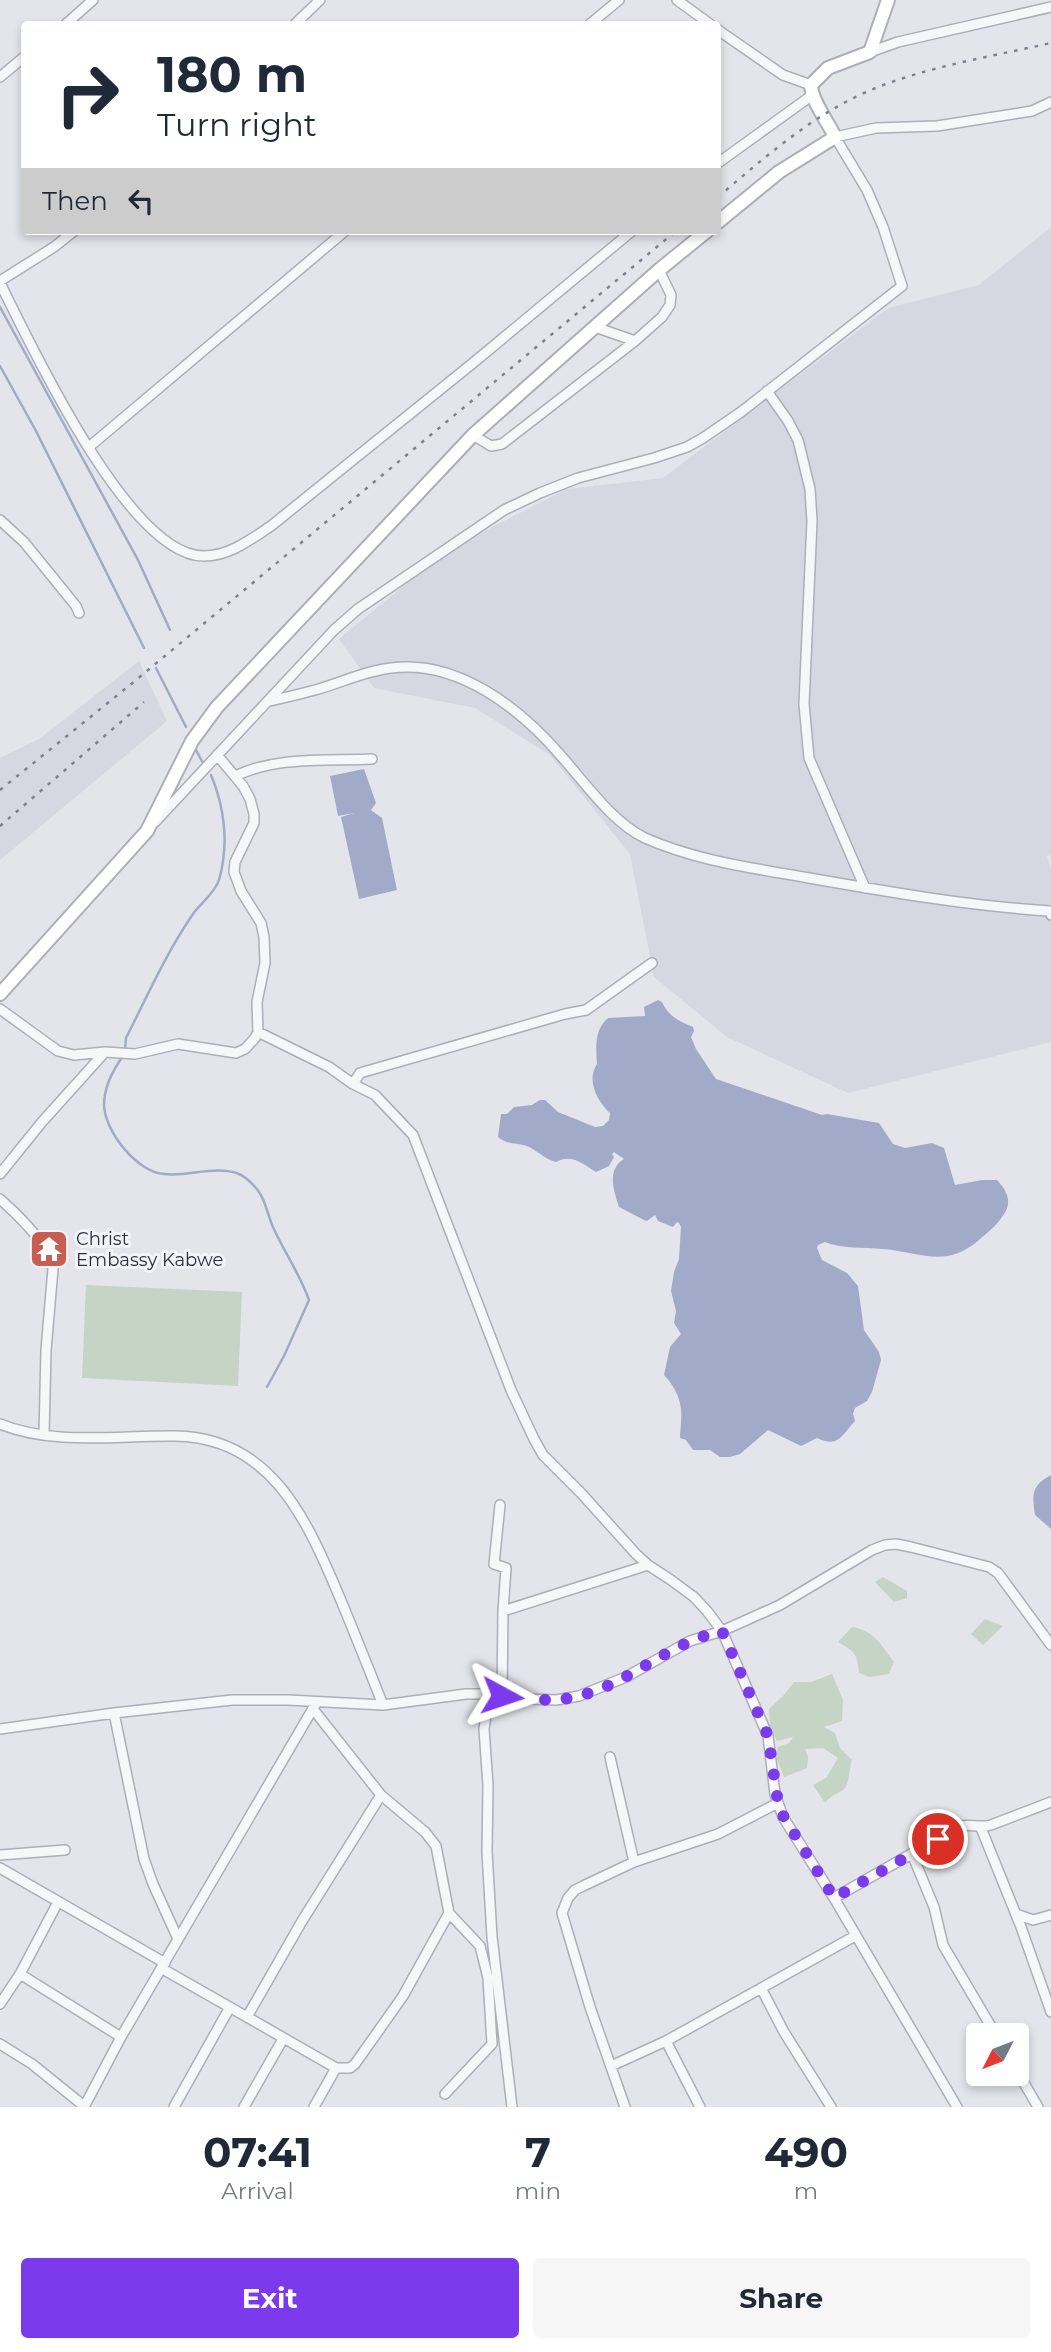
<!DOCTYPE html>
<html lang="en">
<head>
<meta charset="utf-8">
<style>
	:root { --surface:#fff; --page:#f6f6f7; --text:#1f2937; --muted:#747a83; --accent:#7c3aed }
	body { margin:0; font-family:Montserrat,sans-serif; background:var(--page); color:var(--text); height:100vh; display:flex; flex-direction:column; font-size:26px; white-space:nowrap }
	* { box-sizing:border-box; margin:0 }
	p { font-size:23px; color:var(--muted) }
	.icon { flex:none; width:38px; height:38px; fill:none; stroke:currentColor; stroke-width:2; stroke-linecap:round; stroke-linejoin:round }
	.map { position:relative; height:2107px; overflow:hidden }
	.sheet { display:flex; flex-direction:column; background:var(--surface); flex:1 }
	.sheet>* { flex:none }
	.banner { position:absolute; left:21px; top:21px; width:700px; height:214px; border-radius:7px; box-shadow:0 4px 10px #0003; background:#fff; color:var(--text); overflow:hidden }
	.needle { width:46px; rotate:228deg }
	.controls { position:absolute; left:966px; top:2023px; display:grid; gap:14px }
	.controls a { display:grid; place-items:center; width:63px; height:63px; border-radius:7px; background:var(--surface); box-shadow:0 4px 10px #0003; font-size:35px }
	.pin { position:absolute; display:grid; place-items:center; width:60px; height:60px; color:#fff; margin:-30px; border:4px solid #fff; border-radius:50%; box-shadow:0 2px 7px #0007 }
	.me { position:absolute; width:77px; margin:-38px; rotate:95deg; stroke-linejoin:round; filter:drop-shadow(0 0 5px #0008) }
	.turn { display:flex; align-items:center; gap:24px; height:147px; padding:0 21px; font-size:32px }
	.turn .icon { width:91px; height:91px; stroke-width:2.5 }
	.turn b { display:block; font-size:49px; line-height:60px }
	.then { display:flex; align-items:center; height:66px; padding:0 21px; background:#0003; gap:14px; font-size:26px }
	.eta { display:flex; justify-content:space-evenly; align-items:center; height:119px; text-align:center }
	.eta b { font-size:42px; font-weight:700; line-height:49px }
	.cta { display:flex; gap:14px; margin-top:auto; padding:14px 21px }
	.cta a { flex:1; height:80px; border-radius:7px; background:var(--accent); color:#fff; font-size:28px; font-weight:700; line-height:80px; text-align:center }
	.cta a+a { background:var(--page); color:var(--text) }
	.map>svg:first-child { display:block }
	.built { fill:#d6d7e0 }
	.green { fill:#c5d4c5 }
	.water { fill:#a1aac9 }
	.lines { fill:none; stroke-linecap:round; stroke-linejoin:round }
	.stream { stroke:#a1aac9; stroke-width:2.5 }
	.street-casing { stroke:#adaeb8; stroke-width:12 }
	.secondary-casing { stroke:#adaeb8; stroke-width:16 }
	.street { stroke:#f6f7f9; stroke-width:9 }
	.secondary { stroke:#fff; stroke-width:12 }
	.rail { stroke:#7e8094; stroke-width:2.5; stroke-dasharray:3.5 7; stroke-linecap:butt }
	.route { stroke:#7c3aed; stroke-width:12; stroke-dasharray:0 21.6 }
	.labels { text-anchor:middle; stroke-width:6; stroke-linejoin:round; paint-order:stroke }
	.poi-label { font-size:18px; fill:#2c2e42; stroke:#f3f4f8; text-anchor:start }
</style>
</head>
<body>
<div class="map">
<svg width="1051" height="2107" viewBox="0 0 1051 2107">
	<rect width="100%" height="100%" fill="#e4e5eb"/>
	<!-- built -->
	<path class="built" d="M1051 227V854L1047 856 1051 870V1042L848 1093 727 1037 654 977 630 854 550 755 475 708 374 688 339 639 447 550 567 489 663 478 888 308 979 285Z
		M139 661 167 721 0 860V758L39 739Z"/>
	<!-- green -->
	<path class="green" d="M86 1285 242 1292 238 1386 82 1378Z
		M883 1577 907 1591V1598L894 1602 875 1582Z
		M985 1619 1003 1626 983 1645 971 1634Z
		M852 1627C875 1631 880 1644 894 1662L889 1674 870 1677 859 1673C857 1653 855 1652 838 1642Z
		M832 1674 843 1700 842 1721 824 1727 835 1733 840 1748 852 1760C849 1768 850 1783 844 1789 837 1795 833 1793 825 1803L813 1785 826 1778 838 1758 823 1748 805 1749 808 1757 807 1768 784 1777 776 1756 778 1747 789 1743 793 1737 777 1741 770 1726 769 1709 783 1696 794 1682H811Z"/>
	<!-- water -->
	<path class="water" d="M364 769 376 803 371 810 382 818 397 890 359 899 341 817 354 813 338 816 330 776Z
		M658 1000 662 1002C669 1017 679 1021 693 1027L694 1031 691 1037 696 1049 716 1079 822 1115 827 1114 879 1123 893 1144 905 1148 932 1143 944 1148 955 1185 982 1180H997C1008 1192 1013 1203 1002 1217 996 1226 987 1233 979 1240 945 1269 921 1252 883 1249 864 1247 841 1249 825 1242L818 1245 817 1248 822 1260 847 1273 858 1286 864 1330 879 1352 881 1360 872 1392 867 1401 855 1408 853 1414 855 1421C841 1436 839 1448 817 1438L801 1446 768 1430 740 1454 730 1457H720L710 1450H693L686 1440 680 1438C680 1431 681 1427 681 1421 683 1402 676 1388 664 1375L670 1347 681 1334 674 1323 676 1311 671 1291 674 1272 679 1259 681 1227 679 1223 677 1222 673 1227 658 1221 655 1215 647 1221 644 1220 619 1207C614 1191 606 1170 624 1159L614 1152 612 1154 614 1157 609 1166 596 1172C583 1164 572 1153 556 1162 545 1159 540 1153 531 1148 520 1142 508 1146 498 1137L501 1114H507L514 1107 532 1105 540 1100H545L558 1112 595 1127 603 1126 609 1120 610 1113C597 1101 586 1080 597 1064 596 1047 594 1030 608 1018L645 1016 644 1007Z
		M1051 1475V1529L1035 1515C1032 1494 1031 1486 1051 1475Z"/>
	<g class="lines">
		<!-- stream -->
		<path class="stream" d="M0 307 138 560 170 630
			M0 366 36 431 144 648
			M156 668 186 727
			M196 750 203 763
			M125 1050 126 1038C147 997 166 953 193 914 200 904 215 893 219 880 229 845 225 808 211 775
			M123 1056C113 1070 104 1087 104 1105 105 1132 137 1172 164 1174 188 1177 216 1165 239 1174 246 1177 255 1186 259 1192 266 1202 268 1216 273 1227 284 1252 300 1274 309 1300L284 1356 267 1387"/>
		<!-- street casing -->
		<g class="street-casing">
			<path id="street" d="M677 0 710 24
				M66 24 93 0
				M295 24 320 0
				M590 24 619 0
				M718 30 783 75 811 85
				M870 52 898 42 1051 7
				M0 77 24 57
				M718 163 811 96
				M0 281 54 247 74 231
				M0 283C30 343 129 557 204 556 230 556 251 539 271 526L473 363 632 231
				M595 327 635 341
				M767 391 788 421 798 440 810 489 812 521 804 704 809 758 865 888
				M473 435 491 446 502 444 635 341 662 317 670 305 671 295 659 270
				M89 447 345 231
				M0 520 24 542 76 606 79 613
				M269 701C284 698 300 694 315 690 341 683 364 671 391 668 458 659 521 709 562 757 585 783 613 823 645 838 697 861 753 868 809 878 889 892 969 906 1050 911L1051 915
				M235 776C278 756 326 761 372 759
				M155 822 334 630 358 609 504 510 540 493 578 478 654 458 687 447 703 438 741 412 902 286 883 227 867 190 835 137 876 128 937 126 1032 111 1051 102
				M0 1009 58 1051 74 1055 105 1052 135 1054 178 1044 236 1053 245 1049 255 1038 258 1032 257 1002 265 963 264 937 261 923 241 891 234 872 235 862 254 823V814L250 799 243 786 217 755
				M258 1032 329 1067 353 1084 375 1095 413 1135 511 1390 534 1439 543 1455 581 1493 636 1554 648 1565 671 1580 694 1597 707 1611 722 1631 768 1736 775 1794 783 1817 834 1898 957 2107
				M353 1084 360 1073 565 1014 586 1010 652 963
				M0 1174 42 1122 105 1052
				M0 1199C18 1215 50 1245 53 1269L46 1350 44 1435
				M0 1424C54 1446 118 1435 175 1436 269 1437 305 1516 337 1591 353 1629 368 1667 383 1705
				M500 1505 494 1564 506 1568 503 1611 502 1696
				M503 1611 648 1565
				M489 1694 484 1729 488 1785 487 1852 492 1937 512 2107
				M114 1713 144 1859 153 1884 178 1939
				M0 1729 114 1713 232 1700H288L383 1705 466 1694H489L529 1699 556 1700 579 1696 626 1677 690 1641 722 1631 780 1605 872 1550 885 1545 896 1544 911 1547 989 1567 998 1573 1051 1645
				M610 1757 634 1862
				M381 1795 425 1832 436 1846 449 1913 480 1946 488 1978 492 2044 445 2094
				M981 1828 1021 1927 1051 2012
				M912 1854 934 1907 943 1945 996 2035
				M0 1855 65 1850
				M0 1868 165 1963
				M834 1898 960 1826C971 1824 980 1828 991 1825L1051 1802
				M1016 1914 1033 1920 1051 1915
				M161 1968 247 2017 302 1921 381 1795 313 1709
				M20 1974 121 2037
				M761 1988 784 2032 831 2107
				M0 2004 20 1974 58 1902
				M247 2017 336 2068H350L355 2064 403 1996 449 1913
				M666 2041 700 2107
				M0 2044 32 2064 84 2106
				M611 2066 666 2041 855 1936
				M1017 2071 1038 2107
				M84 2107 121 2037 315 1705
				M174 2107 230 2007
				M244 2107 283 2039
				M314 2107 336 2068
				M625 2107 590 2007 562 1913 568 1898 575 1890 583 1886 634 1862 718 1834 778 1803"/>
		</g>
		<!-- secondary casing -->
		<g class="secondary-casing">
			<path id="secondary" d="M718 222 779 172 835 137C828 122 811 100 811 85L828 68 870 52 888 0
				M0 994 147 831 192 741 217 707 473 435 659 270 707 231"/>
		</g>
		<!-- street -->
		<use href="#street" class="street"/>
		<!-- secondary -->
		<use href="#secondary" class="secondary"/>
		<!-- rail -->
		<path class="rail" d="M718 197C764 158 810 117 866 92 924 67 989 57 1051 43
			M0 790 130 685 676 231
			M0 826 144 702"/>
	</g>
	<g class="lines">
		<!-- route -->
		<path class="route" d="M502 1696C527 1699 554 1703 578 1696 630 1684 669 1642 722 1631L768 1736 779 1809 834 1898 938 1839"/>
	</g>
	<!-- icons -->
	<defs>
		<g id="temple-square" transform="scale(2.0125)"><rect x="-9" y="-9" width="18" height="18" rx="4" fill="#c85e51" stroke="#f3f4f8"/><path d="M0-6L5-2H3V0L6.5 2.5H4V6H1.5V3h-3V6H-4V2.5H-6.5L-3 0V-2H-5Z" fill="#fff"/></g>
	</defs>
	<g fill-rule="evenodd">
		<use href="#temple-square" x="49" y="1249"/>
	</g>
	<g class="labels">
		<!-- poi labels -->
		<g class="poi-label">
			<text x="76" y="1245">Christ<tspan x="76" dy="21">Embassy Kabwe</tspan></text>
		</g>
	</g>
</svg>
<div class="controls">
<a><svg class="needle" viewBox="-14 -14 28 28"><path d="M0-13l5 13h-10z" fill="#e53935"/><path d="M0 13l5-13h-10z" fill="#747a83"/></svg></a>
</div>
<div class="pin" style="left:938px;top:1839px;background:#d93025"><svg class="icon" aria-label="arrive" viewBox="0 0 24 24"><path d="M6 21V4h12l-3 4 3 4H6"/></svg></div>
<svg class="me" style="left:502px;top:1696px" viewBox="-20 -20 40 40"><path d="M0-17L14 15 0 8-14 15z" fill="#7c3aed" stroke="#fff" stroke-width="4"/></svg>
<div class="banner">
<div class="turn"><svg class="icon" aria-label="right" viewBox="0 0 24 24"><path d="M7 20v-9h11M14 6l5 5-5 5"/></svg><div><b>180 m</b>Turn right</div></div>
<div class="then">Then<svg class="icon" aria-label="left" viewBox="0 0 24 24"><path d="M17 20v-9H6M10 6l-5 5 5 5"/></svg></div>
</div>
</div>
<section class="sheet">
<div class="eta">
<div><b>07:41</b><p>Arrival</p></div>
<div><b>7</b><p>min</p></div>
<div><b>490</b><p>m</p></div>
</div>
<div class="cta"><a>Exit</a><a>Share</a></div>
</section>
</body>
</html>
